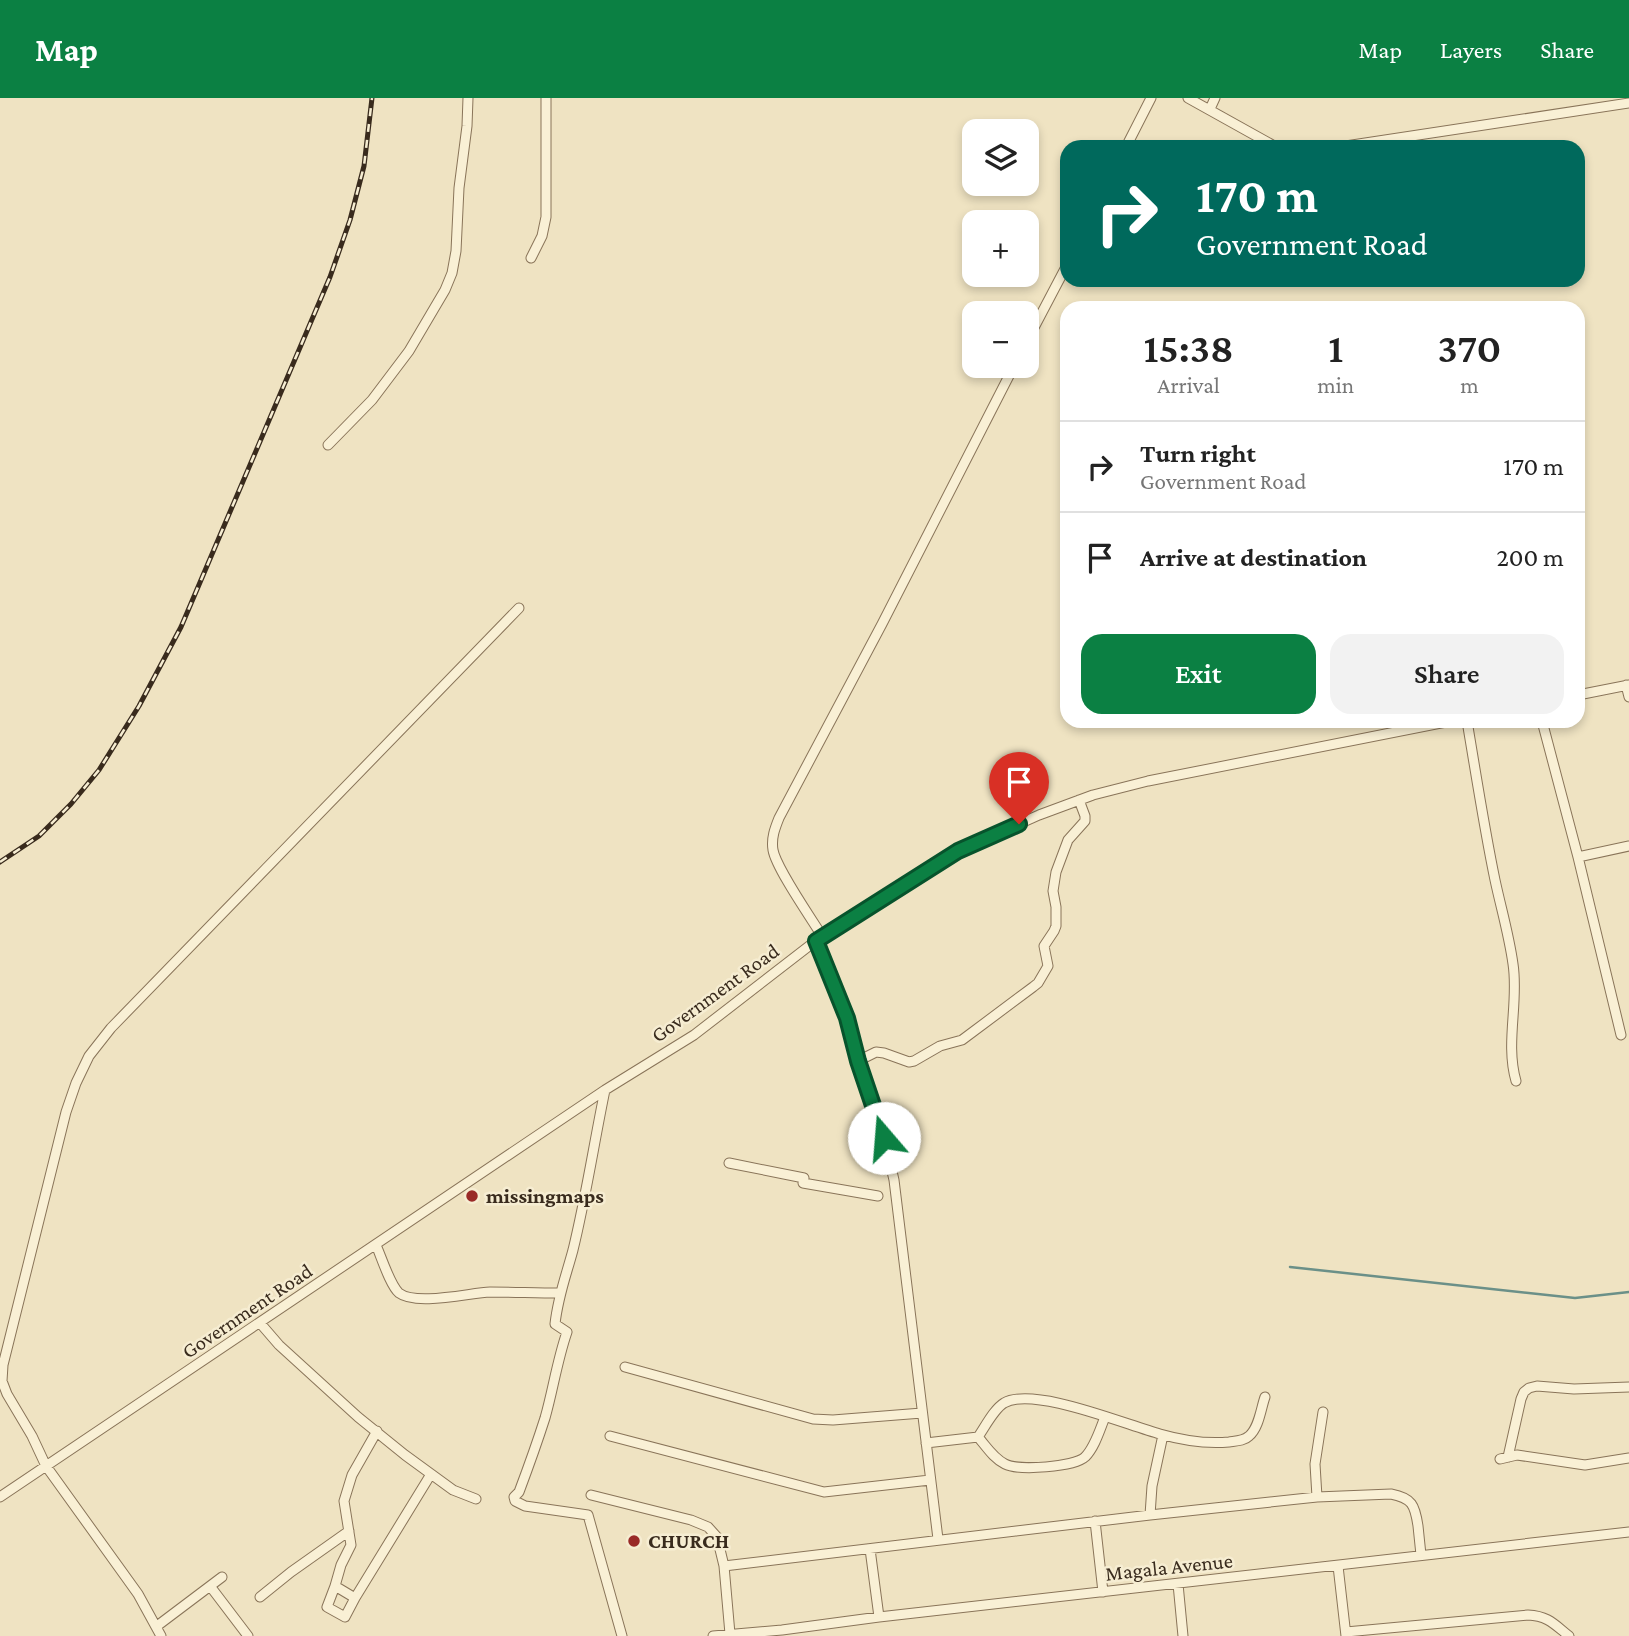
<!DOCTYPE html>
<html lang="en">
<head>
<meta charset="utf-8">
<style>
	:root { --surface:#fff; --page:#f2f2f2; --text:#222; --muted:#767676; --line:#e0e0e0; --accent:#0b8043 }
	body { margin:0; font-family:"Crimson Pro",serif; background:var(--page); color:var(--text); height:100vh; display:flex; flex-direction:column; font-size:26px; white-space:nowrap }
	* { box-sizing:border-box; margin:0 }
	p { font-size:23px; color:var(--muted) }
	.icon { flex:none; width:38px; height:38px; fill:none; stroke:currentColor; stroke-width:2; stroke-linecap:round; stroke-linejoin:round }
	.map { position:relative; flex:1; overflow:hidden }
	.panel { position:absolute; left:1060px; top:203px; width:525px; height:427px; display:flex; flex-direction:column; background:var(--surface); border-radius:21px; box-shadow:0 4px 10px #0003 }
	.panel>* { flex:none }
	.top-card { position:absolute; left:1060px; top:42px; width:525px; height:147px; border-radius:21px; box-shadow:0 4px 10px #0003; background:#00695c; color:#fff; overflow:hidden }
	.buttons { position:absolute; left:962px; top:21px; display:grid; gap:14px }
	.buttons a { display:grid; place-items:center; width:77px; height:77px; border-radius:14px; background:var(--surface); box-shadow:0 4px 10px #0003; font-size:35px }
	.pin { position:absolute; display:grid; place-items:center; width:60px; height:60px; color:#fff; margin:-72px -30px; border-radius:50% 50% 50% 0; rotate:-45deg; box-shadow:0 0 7px #0007 }
	.pin .icon { rotate:45deg }
	.me { position:absolute; width:77px; margin:-38px; rotate:342deg; stroke-linejoin:round; filter:drop-shadow(0 0 5px #0008) }
	.turn { display:flex; align-items:center; gap:24px; height:147px; padding:0 21px; font-size:32px }
	.turn .icon { width:91px; height:91px; stroke-width:2.5 }
	.turn b { display:block; font-size:49px; line-height:60px }
	.eta { display:flex; justify-content:space-evenly; align-items:center; height:119px; text-align:center }
	.eta b { font-size:42px; font-weight:600; line-height:49px }
	.primary-button { display:flex; gap:14px; margin-top:auto; padding:14px 21px }
	.primary-button a { flex:1; height:80px; border-radius:21px; background:var(--accent); color:#fff; font-size:28px; font-weight:600; line-height:80px; text-align:center }
	.primary-button a+a { background:var(--page); color:var(--text) }
	ul { padding:0; list-style:none }
	li { display:flex; align-items:center; gap:21px; height:91px; padding:0 21px; border-top:2px solid var(--line) }
	li div { flex:1 }
	li b { display:block; font-size:26px }
	li em { font-style:normal }
	header { display:flex; align-items:center; gap:42px; box-sizing:border-box; height:98px; padding:0 35px; background:var(--accent); color:#fff }
	header strong { font-size:33px }
	nav { display:flex; gap:38px; margin-inline-start:auto; font-size:24px }
	.map>svg:first-child { display:block }
	.lines { fill:none; stroke-linecap:round; stroke-linejoin:round }
	.stream { stroke:#6b9088; stroke-width:2.5 }
	.minor-casing { stroke:#897459; stroke-width:11 }
	.minor { stroke:#f9f0d5; stroke-width:9 }
	.rail-casing { stroke:#392b1d; stroke-width:5 }
	.rail { stroke:#f6edd2; stroke-width:2.5; stroke-dasharray:8; stroke-linecap:butt }
	.route-casing { stroke:#07532c; stroke-width:18 }
	.route { stroke:#0b8043; stroke-width:12 }
	.poi-dot { fill:#992a27; stroke:#f6edd2; stroke-width:2.5 }
	.labels { text-anchor:middle; stroke-width:5; stroke-linejoin:round; paint-order:stroke }
	.street-label { font-size:21px; fill:#392b1d; stroke:#f6edd2 }
	.poi-label { font-size:21px; font-weight:bold; fill:#392b1d; stroke:#f6edd2; text-anchor:start }
</style>
</head>
<body>
<header>
<strong>Map</strong>
<nav><a>Map</a><a>Layers</a><a>Share</a></nav>
</header>
<div class="map">
<svg width="1629" height="1538" viewBox="0 0 1629 1538">
	<rect width="100%" height="100%" fill="#efe3c2"/>
	<g class="lines">
		<!-- stream -->
		<path class="stream" d="M1290 1169 1575 1200 1629 1194"/>
		<!-- minor casing -->
		<g class="minor-casing">
			<path id="minor" d="M1188 0 1276 49
				M1210 11 1215 0
				M1126 49 1151 0
				M1339 49 1629 5
				M531 160 542 138 546 119V0
				M1027 243 1068 165
				M328 347 372 302 409 253 445 192 452 175 456 153 459 90 467 28 468 0
				M1626 587 1629 599
				M1578 597 1629 587
				M1467 623C1476 676 1484 729 1495 782 1501 810 1509 837 1513 866 1519 904 1505 945 1516 983
				M1542 623 1578 759 1621 937
				M1578 759 1629 748
				M822 838C811 820 776 770 773 752 771 740 775 730 779 720L882 526 1014 268
				M816 843 847 920 858 963 881 1026 894 1082 938 1441
				M858 963 876 954 884 955 909 964 914 963 940 948 962 942 1033 889 1038 885 1048 868 1044 848 1054 833 1056 828V809L1053 793 1056 774 1068 742 1085 723V718L1079 702
				M605 992C594 1045 586 1099 573 1152 566 1178 558 1198 555 1226L567 1234C557 1263 553 1292 545 1320 537 1345 528 1370 519 1394L514 1399 515 1403 525 1408 588 1417 622 1538
				M729 1065 804 1080
				M803 1085 878 1098
				M376 1147C381 1158 390 1187 399 1195 416 1208 469 1195 490 1194 513 1194 536 1195 559 1195
				M260 1225 279 1247 358 1319 405 1357 453 1392 476 1401
				M625 1269 813 1321 833 1322 922 1315
				M610 1338 824 1394 930 1382
				M978 1339C986 1348 993 1360 1005 1366 1019 1373 1074 1369 1085 1359 1095 1349 1100 1331 1105 1319
				M926 1345 978 1339C985 1329 994 1311 1004 1305 1034 1288 1126 1327 1160 1336 1181 1342 1207 1346 1229 1344 1236 1343 1244 1343 1249 1338 1259 1330 1261 1310 1265 1299
				M1508 1359 1521 1301 1524 1294 1529 1290 1537 1288 1574 1291 1629 1289
				M1500 1361 1517 1357 1585 1367 1629 1360
				M591 1397 691 1422 708 1429 717 1439 724 1468 730 1536
				M0 1399 605 992 694 937 822 838 958 753 1039 717 1093 697 1148 683 1451 623
				M1317 1399 1315 1366 1323 1314
				M1150 1417 1152 1388 1163 1337
				M1095 1423 1103 1494
				M870 1451 879 1519
				M724 1468 1150 1417 1317 1399 1391 1396C1412 1400 1415 1407 1418 1428 1419 1437 1420 1447 1421 1457
				M1338 1468 1346 1538
				M1178 1486 1183 1538
				M210 1488 248 1538
				M335 1488 327 1509 345 1519 355 1500 335 1488 341 1467 351 1447 344 1403 352 1377 377 1333
				M260 1499 291 1474 349 1433
				M355 1500 431 1376
				M157 1528 222 1479
				M1346 1534 1528 1517C1548 1518 1554 1526 1569 1538
				M161 1538 138 1496 46 1368 32 1338 7 1296 2 1283 3 1267 66 1014 76 985 89 958 111 930 519 510
				M713 1538 782 1532 879 1519 1629 1434"/>
		</g>
		<!-- minor -->
		<use href="#minor" class="minor"/>
		<!-- rail casing -->
		<g class="rail-casing">
			<path id="rail" d="M0 764 39 738 71 706 99 672 139 608 181 529 330 179 350 122 364 68 372 0"/>
		</g>
		<!-- rail -->
		<use href="#rail" class="rail"/>
	</g>
	<g class="lines">
		<!-- route casing -->
		<g class="route-casing">
			<path id="route" d="M884 1040 858 963 847 920 816 843 958 753 1019 726"/>
		</g>
		<!-- route -->
		<use href="#route" class="route"/>
	</g>
	<!-- markers -->
	<g class="poi-dot">
		<circle cx="472" cy="1098" r="7"/>
		<circle cx="634" cy="1443" r="7"/>
	</g>
	<g class="labels">
		<!-- street labels -->
		<g class="street-label">
			<text transform="translate(715 895) rotate(-36)" y="7">Government Road</text>
			<text transform="translate(247 1213) rotate(-34)" y="7">Government Road</text>
			<text transform="translate(1169 1469) rotate(-6)" y="7">Magala Avenue</text>
		</g>
		<!-- poi labels -->
		<g class="poi-label">
			<text x="486" y="1105">missingmaps</text>
			<text x="648" y="1450">CHURCH</text>
		</g>
	</g>
</svg>
<div class="buttons">
<a><svg class="icon" aria-label="layers" viewBox="0 0 24 24"><path d="M12 4l9 5-9 5-9-5zM3 14l9 5 9-5"/></svg></a>
<a>+</a>
<a>−</a>
</div>
<div class="pin" style="left:1019px;top:726px;background:#d93025"><svg class="icon" aria-label="arrive" viewBox="0 0 24 24"><path d="M6 21V4h12l-3 4 3 4H6"/></svg></div>
<svg class="me" style="left:884px;top:1040px" viewBox="-20 -20 40 40"><circle r="19" fill="#fff"/><path d="M0-13L10 11 0 6-10 11z" fill="#0b8043"/></svg>
<div class="top-card">
<div class="turn"><svg class="icon" aria-label="right" viewBox="0 0 24 24"><path d="M7 20v-9h11M14 6l5 5-5 5"/></svg><div><b>170 m</b>Government Road</div></div>
</div>
<section class="panel">
<div class="eta">
<div><b>15:38</b><p>Arrival</p></div>
<div><b>1</b><p>min</p></div>
<div><b>370</b><p>m</p></div>
</div>
<ul>
<li><svg class="icon" aria-label="right" viewBox="0 0 24 24"><path d="M7 20v-9h11M14 6l5 5-5 5"/></svg><div><b>Turn right</b><p>Government Road</p></div><em>170 m</em></li>
<li><svg class="icon" aria-label="arrive" viewBox="0 0 24 24"><path d="M6 21V4h12l-3 4 3 4H6"/></svg><div><b>Arrive at destination</b></div><em>200 m</em></li>
</ul>
<div class="primary-button"><a>Exit</a><a>Share</a></div>
</section>
</div>
</body>
</html>
